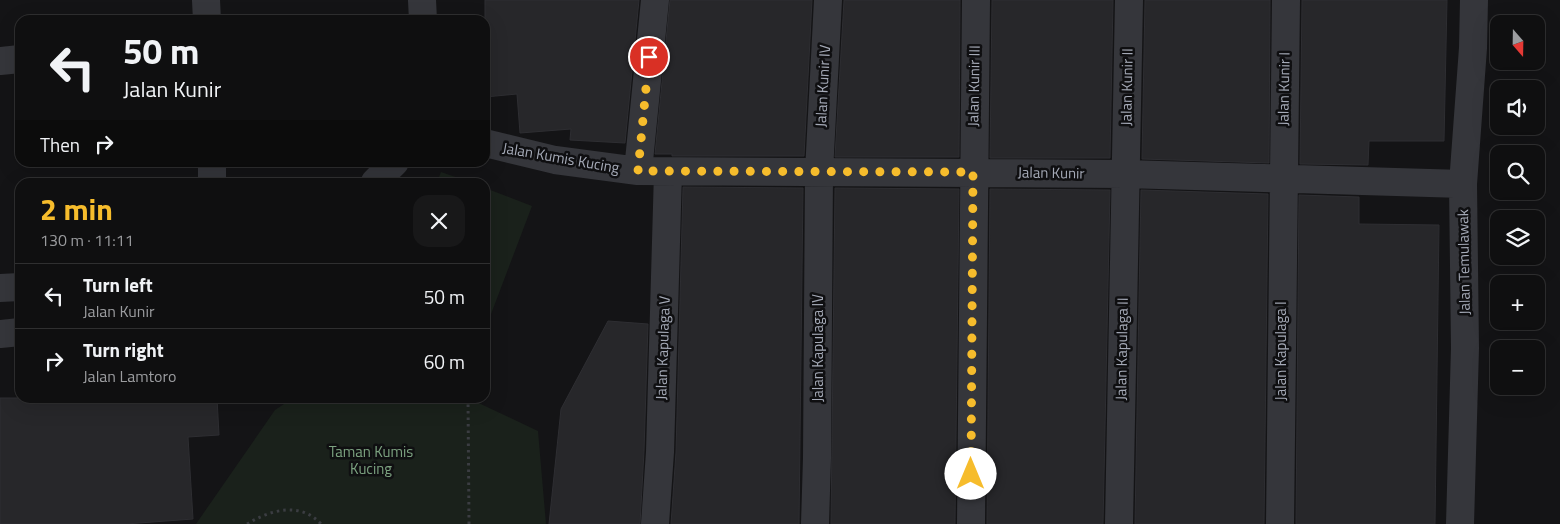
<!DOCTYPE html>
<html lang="en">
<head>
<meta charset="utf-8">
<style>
	:root { --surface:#0f0f10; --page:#181819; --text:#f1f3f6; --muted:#9b9c9f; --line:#2f2f30; --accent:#f6bc2c }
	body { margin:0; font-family:"Titillium Web",sans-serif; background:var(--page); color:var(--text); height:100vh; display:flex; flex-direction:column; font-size:19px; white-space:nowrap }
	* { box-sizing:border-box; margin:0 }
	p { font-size:16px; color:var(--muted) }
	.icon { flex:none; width:28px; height:28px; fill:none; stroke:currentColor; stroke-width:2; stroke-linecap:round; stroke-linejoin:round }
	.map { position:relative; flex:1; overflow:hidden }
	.sheet { position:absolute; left:15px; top:178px; width:475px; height:225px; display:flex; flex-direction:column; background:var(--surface); border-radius:15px; box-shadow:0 5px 20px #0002,0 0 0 1px var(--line) }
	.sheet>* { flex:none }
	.top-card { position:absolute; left:15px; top:15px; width:475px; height:152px; border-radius:15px; box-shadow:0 5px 20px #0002,0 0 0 1px var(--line); background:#0f0f10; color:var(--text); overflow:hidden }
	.needle { width:32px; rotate:160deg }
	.controls { position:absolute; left:1490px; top:15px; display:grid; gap:10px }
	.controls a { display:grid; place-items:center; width:55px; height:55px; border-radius:10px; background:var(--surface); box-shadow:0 5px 20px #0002,0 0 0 1px var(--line); font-size:25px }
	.pin { position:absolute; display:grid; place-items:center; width:42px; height:42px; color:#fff; margin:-21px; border:2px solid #fff; border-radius:50%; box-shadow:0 1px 5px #0007 }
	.me { position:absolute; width:55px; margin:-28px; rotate:0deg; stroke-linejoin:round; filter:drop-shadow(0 0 4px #0008) }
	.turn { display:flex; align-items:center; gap:18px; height:105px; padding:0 25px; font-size:22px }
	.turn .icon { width:65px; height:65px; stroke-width:2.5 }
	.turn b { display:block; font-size:35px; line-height:42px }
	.then { display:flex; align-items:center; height:48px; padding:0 25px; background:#0003; gap:10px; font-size:19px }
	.round { display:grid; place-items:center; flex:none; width:52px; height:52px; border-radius:15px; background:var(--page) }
	.overview { display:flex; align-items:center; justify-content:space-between; height:85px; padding:0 25px }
	h1 { font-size:30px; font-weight:700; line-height:38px; color:var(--accent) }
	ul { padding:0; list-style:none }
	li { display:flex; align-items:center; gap:15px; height:65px; padding:0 25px; border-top:1px solid var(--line) }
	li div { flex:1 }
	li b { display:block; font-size:19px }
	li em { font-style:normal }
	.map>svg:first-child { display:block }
	.green { fill:#1a211b }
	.building { fill:#27272a; stroke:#2e2e32 }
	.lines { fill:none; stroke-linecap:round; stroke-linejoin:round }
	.path { stroke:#3b3d42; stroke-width:3; stroke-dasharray:2.5 4; stroke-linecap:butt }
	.minor { stroke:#35363b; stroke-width:28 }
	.route { stroke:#f6bc2c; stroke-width:9; stroke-dasharray:0 16.2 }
	.labels { text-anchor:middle; stroke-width:5; stroke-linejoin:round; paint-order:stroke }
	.street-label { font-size:15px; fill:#a5aab7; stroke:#0f0f11 }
	.park-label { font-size:15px; fill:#7ca280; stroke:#0f0f11 }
</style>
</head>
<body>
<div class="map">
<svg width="1560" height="524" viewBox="0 0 1560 524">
	<rect width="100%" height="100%" fill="#141416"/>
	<!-- green -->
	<path class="green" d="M441 172 470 182H437Z
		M485 188 532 206 485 330Z
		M293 398H468L538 431 546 524H196L275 410Z"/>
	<!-- building -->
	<path class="building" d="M485 0H639L625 143 570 140 571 129 520 133 517 94 485 97Z
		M670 0H812L804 156H672V154H655Z
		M844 0H960L959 157H835Z
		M992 0H1113L1110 158H990Z
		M1145 0H1270L1269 163 1142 159Z
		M1302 0H1447L1444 141H1369L1368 165 1300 164Z
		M683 187 803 188 799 524H671L676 452Z
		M835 188 959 189 955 524H831Z
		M990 189 1110 190 1103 524H987Z
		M1141 190 1268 194 1264 524H1135Z
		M1299 195 1359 197V224L1439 225 1435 524H1296Z
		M608 321 648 324 644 451 640 524H549L561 409Z
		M0 398H217L219 435 188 437 193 519 126 524H0Z"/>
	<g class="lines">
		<!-- path -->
		<path class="path" d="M468 398 469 524
			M247 524C270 510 300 501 321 524"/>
		<!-- minor -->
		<path class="minor" d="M206 0 207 20
			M422 0 423 20
			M0 61 20 59
			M485 143 555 160 638 171 1125 174 1463 184
			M212 162V182
			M638 171 655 0
			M375 182 395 162
			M0 288 20 287
			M0 334 20 332
			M655 524 660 452 668 172
			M815 524 817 458 819 172 828 0
			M971 524 976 0
			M1119 524 1129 0
			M1280 524 1286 0
			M1460 524 1465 348 1463 184 1473 48 1474 0"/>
	</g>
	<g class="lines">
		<!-- route -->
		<path class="route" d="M649 57 638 171 973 172 971 474"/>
	</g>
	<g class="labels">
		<!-- street labels -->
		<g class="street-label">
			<text transform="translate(823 86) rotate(-87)" y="5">Jalan Kunir IV</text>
			<text transform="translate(974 86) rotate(-89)" y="5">Jalan Kunir III</text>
			<text transform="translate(1127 87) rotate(-89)" y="5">Jalan Kunir II</text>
			<text transform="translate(1284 89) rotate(-89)" y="5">Jalan Kunir I</text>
			<text transform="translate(561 158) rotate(10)" y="5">Jalan Kumis Kucing</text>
			<text transform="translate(1051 173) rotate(1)" y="5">Jalan Kunir</text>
			<text transform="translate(1464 262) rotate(-91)" y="5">Jalan Temulawak</text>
			<text transform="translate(663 348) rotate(-88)" y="5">Jalan Kapulaga V</text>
			<text transform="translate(818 348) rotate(-90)" y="5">Jalan Kapulaga IV</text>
			<text transform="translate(1122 349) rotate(-89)" y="5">Jalan Kapulaga II</text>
			<text transform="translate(1281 351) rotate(-90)" y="5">Jalan Kapulaga I</text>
		</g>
		<!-- park labels -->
		<g class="park-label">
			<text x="371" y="457">Taman Kumis<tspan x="371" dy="17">Kucing</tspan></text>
		</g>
	</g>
</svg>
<div class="controls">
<a><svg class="needle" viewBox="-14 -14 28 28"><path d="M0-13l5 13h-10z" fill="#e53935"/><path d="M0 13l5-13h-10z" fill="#9b9c9f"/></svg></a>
<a><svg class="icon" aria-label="sound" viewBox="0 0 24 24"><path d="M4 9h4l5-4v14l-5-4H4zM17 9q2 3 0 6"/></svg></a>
<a><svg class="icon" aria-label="search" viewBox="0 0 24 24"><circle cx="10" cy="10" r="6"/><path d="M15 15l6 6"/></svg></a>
<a><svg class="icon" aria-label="layers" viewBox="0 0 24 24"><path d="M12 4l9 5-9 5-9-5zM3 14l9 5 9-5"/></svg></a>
<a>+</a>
<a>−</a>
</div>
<div class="pin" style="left:649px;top:57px;background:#d93025"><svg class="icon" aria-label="arrive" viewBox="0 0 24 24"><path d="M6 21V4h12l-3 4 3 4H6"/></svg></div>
<svg class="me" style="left:971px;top:474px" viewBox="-20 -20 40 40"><circle r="19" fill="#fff"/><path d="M0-13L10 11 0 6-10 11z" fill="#f6bc2c"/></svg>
<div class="top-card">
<div class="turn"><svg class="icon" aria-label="left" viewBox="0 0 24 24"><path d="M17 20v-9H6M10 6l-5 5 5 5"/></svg><div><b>50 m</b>Jalan Kunir</div></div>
<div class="then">Then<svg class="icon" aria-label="right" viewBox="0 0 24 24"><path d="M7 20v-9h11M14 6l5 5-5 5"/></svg></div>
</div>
<section class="sheet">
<div class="overview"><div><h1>2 min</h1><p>130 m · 11:11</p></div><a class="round"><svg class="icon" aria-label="close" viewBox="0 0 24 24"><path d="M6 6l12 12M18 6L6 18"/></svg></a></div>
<ul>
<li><svg class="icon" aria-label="left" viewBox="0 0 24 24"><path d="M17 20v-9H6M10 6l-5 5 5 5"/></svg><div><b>Turn left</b><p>Jalan Kunir</p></div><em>50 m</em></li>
<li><svg class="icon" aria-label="right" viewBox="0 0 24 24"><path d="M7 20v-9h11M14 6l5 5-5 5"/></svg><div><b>Turn right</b><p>Jalan Lamtoro</p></div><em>60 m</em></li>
</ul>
</section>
</div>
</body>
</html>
